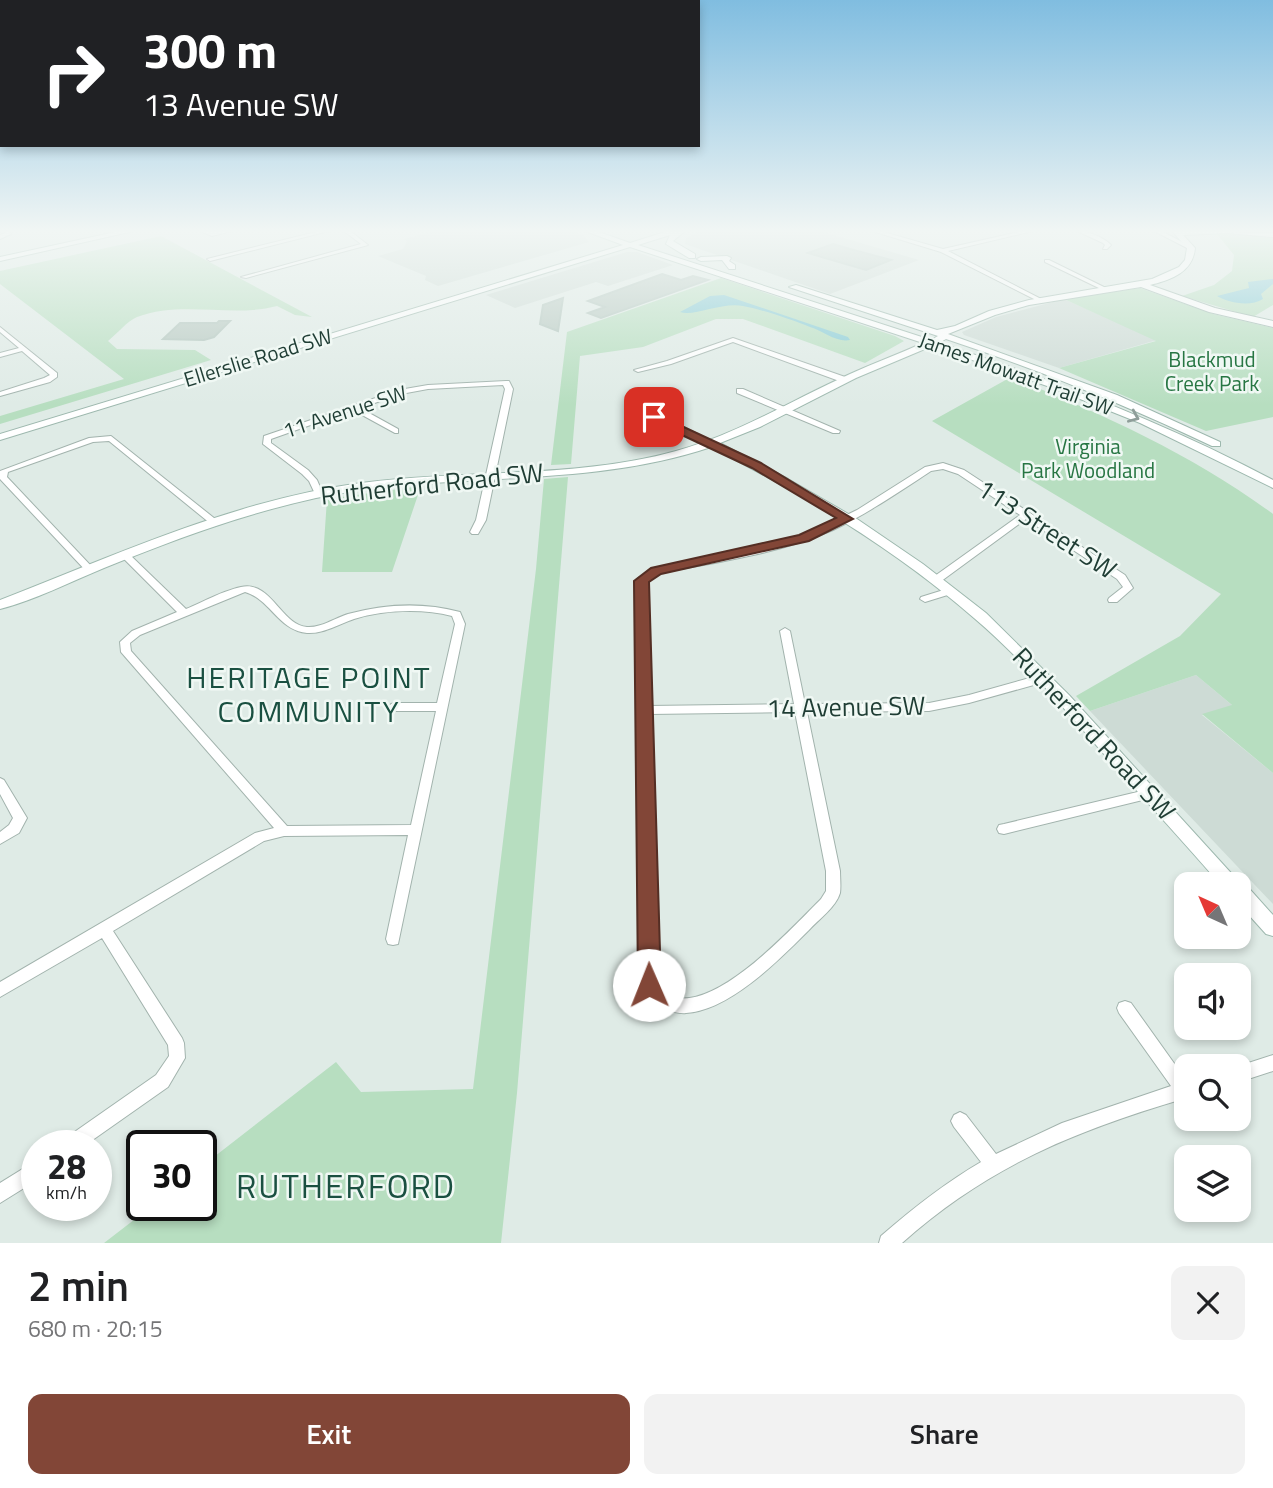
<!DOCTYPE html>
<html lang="en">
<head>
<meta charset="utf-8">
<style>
	:root { --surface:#fff; --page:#f2f2f2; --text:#202124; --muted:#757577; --accent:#824637 }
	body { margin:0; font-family:"Titillium Web",sans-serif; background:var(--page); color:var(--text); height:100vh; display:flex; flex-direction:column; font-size:26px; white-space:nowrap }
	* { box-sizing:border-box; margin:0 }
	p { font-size:23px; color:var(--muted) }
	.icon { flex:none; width:38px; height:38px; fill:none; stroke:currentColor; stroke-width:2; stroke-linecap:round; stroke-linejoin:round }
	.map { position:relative; height:1243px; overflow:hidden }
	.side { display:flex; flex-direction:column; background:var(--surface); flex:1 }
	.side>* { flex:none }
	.guide { position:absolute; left:0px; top:0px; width:700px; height:147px; box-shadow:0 4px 10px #0003; background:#202124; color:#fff; overflow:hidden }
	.needle { width:46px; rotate:316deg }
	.fabs { position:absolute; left:1174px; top:872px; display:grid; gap:14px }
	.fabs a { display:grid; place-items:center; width:77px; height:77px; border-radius:14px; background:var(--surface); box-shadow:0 4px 10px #0003; font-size:35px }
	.speed { position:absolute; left:21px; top:1130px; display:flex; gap:14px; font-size:35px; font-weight:700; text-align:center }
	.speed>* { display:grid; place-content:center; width:91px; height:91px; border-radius:50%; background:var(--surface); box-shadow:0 4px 10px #0003; line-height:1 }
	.speed small { font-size:18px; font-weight:400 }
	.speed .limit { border:4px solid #111; border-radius:10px; background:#fff; color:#111 }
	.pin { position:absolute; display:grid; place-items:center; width:60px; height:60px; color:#fff; margin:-30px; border-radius:14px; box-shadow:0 4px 10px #0006 }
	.me { position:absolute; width:77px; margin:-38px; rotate:359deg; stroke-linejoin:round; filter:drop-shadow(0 0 5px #0008) }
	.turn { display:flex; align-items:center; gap:24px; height:147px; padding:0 28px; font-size:32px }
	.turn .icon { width:91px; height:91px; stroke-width:2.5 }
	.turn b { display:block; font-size:49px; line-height:60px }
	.round { display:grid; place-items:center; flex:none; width:74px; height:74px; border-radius:14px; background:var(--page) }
	.head { display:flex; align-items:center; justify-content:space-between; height:119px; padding:0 28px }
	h1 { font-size:42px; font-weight:600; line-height:52px }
	.primary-button { display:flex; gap:14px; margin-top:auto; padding:14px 28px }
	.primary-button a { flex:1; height:80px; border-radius:14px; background:var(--accent); color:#fff; font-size:28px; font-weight:600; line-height:80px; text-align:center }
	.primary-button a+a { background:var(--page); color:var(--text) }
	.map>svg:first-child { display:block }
	.built { fill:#cddbd5 }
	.green { fill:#b7dec0 }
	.water { fill:#84cad4 }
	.building { fill:#b7c9c1; stroke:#b1c5bd; stroke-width:2 }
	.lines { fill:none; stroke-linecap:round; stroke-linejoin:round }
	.street-casing { stroke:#a2b3ad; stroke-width:2 }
	.secondary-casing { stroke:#9db8ae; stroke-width:2 }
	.street { fill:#fff; fill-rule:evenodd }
	.secondary { fill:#fff; fill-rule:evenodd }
	.oneway { stroke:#8f9e9a }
	.route { fill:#824637; stroke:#542e24; stroke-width:2 }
	.labels { text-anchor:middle; stroke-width:5; stroke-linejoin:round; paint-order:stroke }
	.far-street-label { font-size:21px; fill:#1f3d34; stroke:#f0f8f4 }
	.far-park-label { font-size:21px; fill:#277643; stroke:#f0f8f4 }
	.street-label { font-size:26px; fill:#1f3d34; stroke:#f0f8f4 }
	.quarter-label { font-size:30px; letter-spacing:2px; fill:#1a5041; stroke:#f0f8f4 }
	.near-neighbourhood-label { font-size:33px; letter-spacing:2px; fill:#1a5041; stroke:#f0f8f4 }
</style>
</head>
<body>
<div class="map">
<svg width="1273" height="1243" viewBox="0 0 1273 1243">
	<rect width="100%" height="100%" fill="#dfebe6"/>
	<!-- built -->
	<path class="built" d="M434 231H571L583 235 589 242 438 286 425 280 426 276 378 256 403 249 407 241 404 239Z
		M700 231H820L919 260 830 294 685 244 686 238Z
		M627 252H637L673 265 608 286 596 282 515 308 486 295Z
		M1064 299 1157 340 1059 368 964 335 962 332 996 317Z
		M1196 675 1233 706 1202 715 1273 773V904L1090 711Z"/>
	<!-- green -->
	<path class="green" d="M1245 233 1273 237V305L1253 317 1182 296 1214 285 1232 271 1234 255 1217 234Z
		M161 236 312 317 295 315 277 306C232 318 181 300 137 317 127 321 117 334 108 341L117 349 195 350 211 360 0 424V416L124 379 0 284V271Z
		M721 278 895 336 904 341 865 363 743 319H716L643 347 580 356 571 464 551 465 567 332Z
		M1140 288 1213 314 1273 328V417L1206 431 1059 368 1156 341 1064 299Z
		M1011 377C1103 414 1193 455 1273 514V773L1202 714 1232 705 1196 675 1090 711 1076 696 1180 636 1221 594 932 421Z
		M568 477 517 1093 501 1243H104L152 1206H201V1167L336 1062 361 1092 473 1089 536 569 544 479Z
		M421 486 392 572H322L327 499Z"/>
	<!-- water -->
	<path class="water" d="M1273 279V284L1261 294 1263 299C1250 307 1229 303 1217 296L1249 288 1248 282Z
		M724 295 848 337 850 340C837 343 823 331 810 327 793 320 760 309 743 306 721 302 694 317 680 312L710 296Z"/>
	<!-- building -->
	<path class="building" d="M833 244 850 249 891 260 866 270 808 253Z
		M662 274 681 280 693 276 708 280 601 318 588 313 605 307 588 301Z
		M563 298 558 331 540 324 543 305Z
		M219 321H230L214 337 204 340 163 339 180 323H217Z"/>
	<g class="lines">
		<!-- street casing -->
		<g class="street-casing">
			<path id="street" d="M4 231H9L11 234 0 239V235L5 233Z
				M200 231H232L212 236Z
				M320 231H329L210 261 207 259Z
				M344 231H350L368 245 246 278 241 277 361 244Z
				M872 231H880L943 249 1023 231H1033L948 251 1043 300 1038 301 941 252Z
				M1077 231C1088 231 1103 237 1111 245L1107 249H1103L1105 245 1103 243Z
				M1154 231H1161L1194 248 1189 249Z
				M1045 260H1049L1108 289 1103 290 1045 262Z
				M0 327 57 373V377L50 382 0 396V392L44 378 50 375 22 351 0 357V353L19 348 0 332Z
				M733 338 848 378 849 380 842 382 733 342 671 364 638 372 634 370 667 361Z
				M506 381H509L513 389 486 520 478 534H472L470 532 476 520 505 389 503 385 428 389 401 394 360 408 398 429V433H395L353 410 271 439V443L308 470 317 480 323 494 319 497 316 496 309 481 302 474 263 444 264 436 399 390 428 385Z
				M737 389H743L840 431 839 433H833L737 393Z
				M635 412 664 417 717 444 713 446H710L659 421 635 416Z
				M111 436 219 522 214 525 211 524 109 441 93 442 8 472 7 477 93 568 95 570 90 573 87 572 0 479V471L89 438Z
				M943 463 964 470 1125 575 1133 588 1117 602H1109L1108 600 1109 598 1123 587 1117 579 1026 519 940 582H932L931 580 932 578 1020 515 958 474 943 469 931 471C899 492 867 514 833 530 778 554 717 562 659 573L648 579 645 591 648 706 794 704 780 631 785 628 790 631 805 704 929 703 969 695 1044 674 1050 678 1048 681 969 703 929 711 807 712 840 871C840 878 841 886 840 893 836 907 819 919 809 930 780 959 729 1011 686 1013 681 1014 675 1012 670 1011 652 1007 644 995 641 977L635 591 638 578 653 569 758 548 814 531 857 510 925 467ZM795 712 826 871V891L821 899C791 929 722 1005 677 998 664 995 659 990 657 977L649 714Z
				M126 553 129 554 186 609C203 602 222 591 241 587 271 580 281 625 307 627 321 628 335 618 348 614 384 604 424 602 460 612L465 624 398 944 393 945 388 944 386 939 408 835 284 836 264 841 113 931 182 1038 184 1043 185 1058 168 1087 84 1146H60L63 1140 156 1075 169 1056 168 1045 102 938 0 997V982L255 833 274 828 121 652 120 642 132 631 177 612 121 556ZM245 592C270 599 279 631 307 633 324 634 339 624 354 619 383 610 422 608 452 616L455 624 437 703H395L391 704 389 707 391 710 395 711H436L411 825 287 826 131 651 130 643 140 635Z
				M950 588 955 591 954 593 925 602 920 599 921 597Z
				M0 778 4 780 27 818 19 833 0 844V832L9 825 13 818 0 794Z
				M1150 789 1155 791 1156 794 1155 797 1004 834 999 833 997 829 999 825 1004 824Z
				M1125 1001 1131 1003 1186 1080V1098C1077 1130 988 1166 902 1243H879L881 1236C912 1209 945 1183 981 1162L954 1127 951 1121 954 1115 960 1112 966 1115 996 1154 1062 1123 1171 1086 1119 1013 1117 1008 1119 1003Z
				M1273 1055V1071L1239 1082V1066Z
				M37 1160V1180L0 1203V1183Z"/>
		</g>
		<!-- secondary casing -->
		<g class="secondary-casing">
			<path id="secondary" d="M120 231H134L0 261V257Z
				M585 231H596L630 243 668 231H685L673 241 695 254V258H689L666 244 670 235 638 245 931 340 938 336 789 287 796 285 937 330 955 326 989 311 1029 300 1152 279 1179 267 1185 260 1187 248 1172 231 1273 233V237L1228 233 1183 235 1195 248C1193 272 1171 280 1150 285L1215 308 1273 321V327L1209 312 1141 287 1029 305 995 315 948 334 1117 395 1220 442V446H1212C1126 405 1037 369 946 339L939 343C1054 380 1166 423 1273 480V488L1140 423 1050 387 932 346 856 378 760 427 720 443 788 479 857 519 923 564 986 613 1069 695 1241 884 1246 885 1273 915V936L1266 934 1239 904V884H1220C1182 840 1142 797 1103 753 1062 706 1021 658 974 618 895 549 804 495 711 447 584 490 446 470 316 498 243 514 173 540 104 568 70 582 35 600 0 609V600C118 554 235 500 361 483 464 469 576 479 676 451 738 434 792 400 850 374 874 363 899 354 923 343L630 247 0 440V434L623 245Z
				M727 256 731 258 729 261 735 265V269H729L722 260 701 261 697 259 701 257Z"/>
		</g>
		<!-- street -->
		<use href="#street" class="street"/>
		<!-- secondary -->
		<use href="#secondary" class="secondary"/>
	</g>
	<!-- one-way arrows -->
	<defs><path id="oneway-chevron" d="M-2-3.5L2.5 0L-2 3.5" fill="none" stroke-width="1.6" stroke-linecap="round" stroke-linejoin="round" transform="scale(1.75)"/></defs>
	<use class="oneway" href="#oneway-chevron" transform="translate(1134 417) rotate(23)"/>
	<!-- sky -->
	<linearGradient id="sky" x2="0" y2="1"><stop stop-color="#80bde0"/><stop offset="0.57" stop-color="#f1f6f4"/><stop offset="1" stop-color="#f1f6f4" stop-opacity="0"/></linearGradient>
	<rect width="1273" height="405" fill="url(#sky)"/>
	<!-- route -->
	<path class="route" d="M650 415H658L761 463 853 519 809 541 661 574 649 582 661 985 658 993 649 996 641 993 638 985 634 581 651 568 799 535 836 518 752 468 650 420Z"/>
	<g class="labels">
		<!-- far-street labels -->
		<g class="far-street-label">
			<text transform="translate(258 358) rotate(-17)" y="7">Ellerslie Road SW</text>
			<text transform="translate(1016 374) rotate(20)" y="7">James Mowatt Trail SW</text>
			<text transform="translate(345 412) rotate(-18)" y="7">11 Avenue SW</text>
		</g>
		<!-- far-park labels -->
		<g class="far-park-label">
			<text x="1212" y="367">Blackmud<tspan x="1212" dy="24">Creek Park</tspan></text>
			<text x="1088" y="454">Virginia<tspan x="1088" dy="24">Park Woodland</tspan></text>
		</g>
		<!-- street labels -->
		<g class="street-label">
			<text transform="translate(432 484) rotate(-6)" y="9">Rutherford Road SW</text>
			<text transform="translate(1047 529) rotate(33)" y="9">113 Street SW</text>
			<text transform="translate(846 707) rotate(-1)" y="9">14 Avenue SW</text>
			<text transform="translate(1094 734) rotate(47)" y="9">Rutherford Road SW</text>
		</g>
		<!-- quarter labels -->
		<g class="quarter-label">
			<text x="309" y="688">HERITAGE POINT<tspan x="309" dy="34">COMMUNITY</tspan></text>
		</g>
		<!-- near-neighbourhood labels -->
		<g class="near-neighbourhood-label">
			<text x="346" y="1198">RUTHERFORD</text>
		</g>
	</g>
</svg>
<div class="fabs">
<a><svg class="needle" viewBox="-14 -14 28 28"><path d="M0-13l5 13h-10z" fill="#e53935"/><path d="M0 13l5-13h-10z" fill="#757577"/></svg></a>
<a><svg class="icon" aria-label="sound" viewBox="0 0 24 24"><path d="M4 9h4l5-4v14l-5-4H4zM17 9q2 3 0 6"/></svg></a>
<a><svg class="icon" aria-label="search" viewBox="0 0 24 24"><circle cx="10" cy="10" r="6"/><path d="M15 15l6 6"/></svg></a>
<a><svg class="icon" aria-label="layers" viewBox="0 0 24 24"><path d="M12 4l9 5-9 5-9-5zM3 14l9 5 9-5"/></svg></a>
</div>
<div class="speed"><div>28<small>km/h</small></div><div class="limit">30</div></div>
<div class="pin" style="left:654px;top:417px;background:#d93025"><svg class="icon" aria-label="arrive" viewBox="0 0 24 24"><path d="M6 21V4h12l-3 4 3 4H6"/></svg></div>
<svg class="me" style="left:649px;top:985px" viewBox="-20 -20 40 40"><circle r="19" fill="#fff"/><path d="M0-13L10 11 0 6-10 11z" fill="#824637"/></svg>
<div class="guide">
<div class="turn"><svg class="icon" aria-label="right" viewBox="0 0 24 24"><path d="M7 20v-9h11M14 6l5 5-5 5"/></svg><div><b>300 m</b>13 Avenue SW</div></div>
</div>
</div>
<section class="side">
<div class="head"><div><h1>2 min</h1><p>680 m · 20:15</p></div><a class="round"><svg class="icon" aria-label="close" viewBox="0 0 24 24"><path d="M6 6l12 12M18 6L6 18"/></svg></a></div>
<div class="primary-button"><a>Exit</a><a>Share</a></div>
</section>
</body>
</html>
